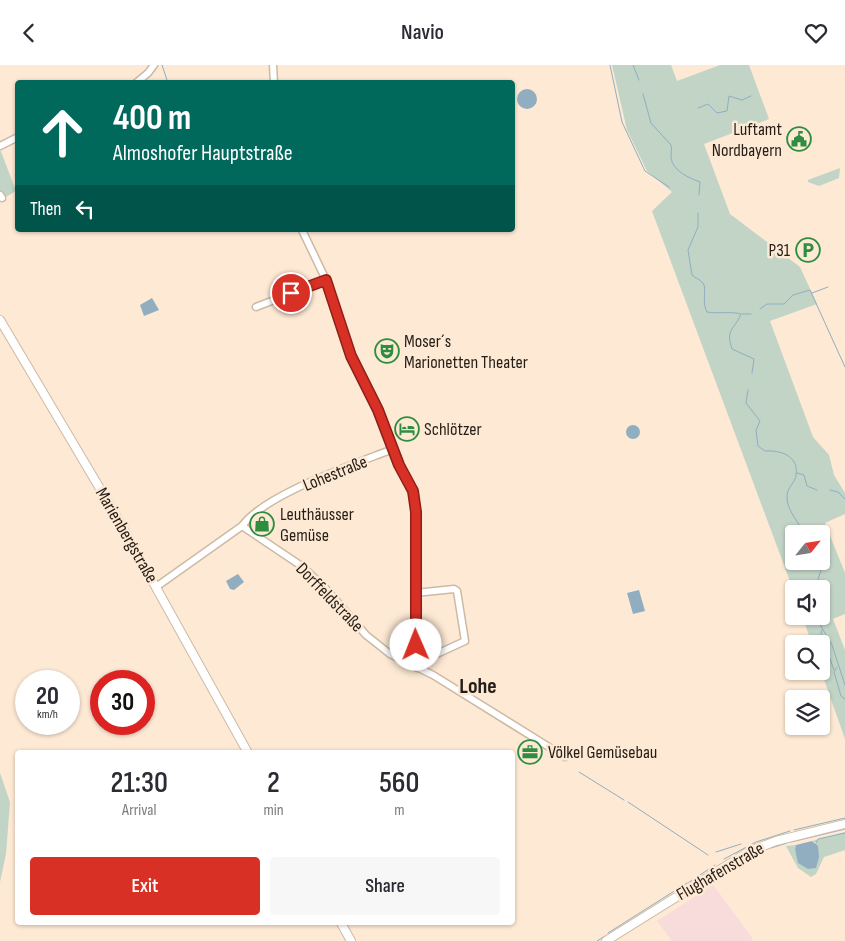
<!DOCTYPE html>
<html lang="en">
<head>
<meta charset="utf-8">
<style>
	:root { --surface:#fff; --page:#f7f7f7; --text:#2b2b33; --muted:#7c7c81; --accent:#d93025 }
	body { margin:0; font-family:"Sofia Sans Condensed",sans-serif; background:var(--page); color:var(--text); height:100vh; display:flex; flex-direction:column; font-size:19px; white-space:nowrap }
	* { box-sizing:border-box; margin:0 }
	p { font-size:16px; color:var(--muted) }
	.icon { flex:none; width:28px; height:28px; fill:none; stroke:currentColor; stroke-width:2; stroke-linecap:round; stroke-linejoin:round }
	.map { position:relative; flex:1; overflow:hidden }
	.drawer { position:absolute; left:15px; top:685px; width:500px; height:175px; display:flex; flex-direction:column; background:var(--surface); border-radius:5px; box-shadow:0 1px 4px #0004 }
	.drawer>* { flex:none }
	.banner { position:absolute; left:15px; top:15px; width:500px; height:152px; border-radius:5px; box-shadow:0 1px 4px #0004; background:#00695c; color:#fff; overflow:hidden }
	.needle { width:32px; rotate:60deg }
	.controls { position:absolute; left:785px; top:460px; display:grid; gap:10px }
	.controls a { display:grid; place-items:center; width:45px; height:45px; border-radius:5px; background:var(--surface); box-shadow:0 1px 4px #0004; font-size:25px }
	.speed { position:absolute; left:15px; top:605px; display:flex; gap:10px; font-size:25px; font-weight:700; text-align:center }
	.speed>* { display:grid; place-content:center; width:65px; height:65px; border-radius:50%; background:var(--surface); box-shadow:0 1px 4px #0004; line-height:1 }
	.speed small { font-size:12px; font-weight:400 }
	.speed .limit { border:8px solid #d22; background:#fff; color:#111 }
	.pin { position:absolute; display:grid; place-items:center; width:42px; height:42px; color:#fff; margin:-21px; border:2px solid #fff; border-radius:50%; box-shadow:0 1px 5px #0007 }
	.me { position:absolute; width:55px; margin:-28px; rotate:359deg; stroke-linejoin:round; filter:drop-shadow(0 0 4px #0008) }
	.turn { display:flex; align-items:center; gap:18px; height:105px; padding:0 15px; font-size:22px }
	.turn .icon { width:65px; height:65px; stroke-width:2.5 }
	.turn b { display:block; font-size:35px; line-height:42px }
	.then { display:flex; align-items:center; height:48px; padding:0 15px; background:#0003; gap:10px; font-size:19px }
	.eta { display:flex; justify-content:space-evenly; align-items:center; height:85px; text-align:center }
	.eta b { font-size:30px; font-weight:600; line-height:35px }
	.primary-button { display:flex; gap:10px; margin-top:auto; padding:10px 15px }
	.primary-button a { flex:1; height:58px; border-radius:5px; background:var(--accent); color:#fff; font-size:20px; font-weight:600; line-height:58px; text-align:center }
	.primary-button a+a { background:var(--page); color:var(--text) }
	header { display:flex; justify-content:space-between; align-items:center; height:65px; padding:0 15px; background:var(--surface); font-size:22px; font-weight:600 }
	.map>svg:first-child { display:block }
	.industrial { fill:#f7dcdb }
	.green { fill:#c1d4c6; fill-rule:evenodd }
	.water { fill:#90aec0 }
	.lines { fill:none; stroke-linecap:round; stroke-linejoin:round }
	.stream { stroke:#90aec0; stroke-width:1 }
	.minor-casing { stroke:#cdbaa5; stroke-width:9 }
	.major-casing { stroke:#cdbaa5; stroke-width:10 }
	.minor { stroke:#fff; stroke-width:6 }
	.major { stroke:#fff; stroke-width:8 }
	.route-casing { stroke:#8d1f18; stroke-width:12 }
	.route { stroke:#d93025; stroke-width:9 }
	.labels { text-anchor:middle; stroke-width:5; stroke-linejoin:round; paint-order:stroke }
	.poi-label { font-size:18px; fill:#251e17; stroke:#fde9d4; text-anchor:start }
	.street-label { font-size:18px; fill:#251e17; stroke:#fde9d4 }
	.district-label { font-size:22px; font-weight:bold; fill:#251e17; stroke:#fde9d4 }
</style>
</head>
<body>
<header><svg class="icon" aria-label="back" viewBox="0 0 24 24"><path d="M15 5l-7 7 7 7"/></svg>Navio<svg class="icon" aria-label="heart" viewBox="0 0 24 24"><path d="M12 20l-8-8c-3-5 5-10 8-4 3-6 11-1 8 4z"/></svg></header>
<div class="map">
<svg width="845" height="876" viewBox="0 0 845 876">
	<rect width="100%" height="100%" fill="#fde9d4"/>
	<!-- industrial -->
	<path class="industrial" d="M713 820 753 874 751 876H672L657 856Z"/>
	<!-- green -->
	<path class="green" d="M612 0H671L677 16 720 0H749L769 54 704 79 730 149 800 202 817 239 770 256 813 372 829 390 834 410 845 428V449L825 458 845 508V549L833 554 845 585V674L821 606V579H812L802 551H821V524H794V527L652 146 672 127 647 106 627 65ZM794 469H821V496H794Z
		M0 84 16 126 4 133 0 127Z
		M840 103 839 113 819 121 808 117V115Z
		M0 708 10 737 6 789 0 817Z
		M845 767V785L824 792 816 809 811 812 798 803 786 781 796 780 795 784 799 796 816 778 812 776Z"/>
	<!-- water -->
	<path class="water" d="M517 34a10 10 0 1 1 20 0a10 10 0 1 1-20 0Z
		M152 233 159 245 144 251 140 240Z
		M626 367a7 7 0 1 1 14 0a7 7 0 1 1-14 0Z
		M238 509 244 517 234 525 230 524 226 516Z
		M639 525 645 546 633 549 627 528Z
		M812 776 818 781 819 792 816 803 808 804 798 798 795 784 796 780Z"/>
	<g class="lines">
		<!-- stream -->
		<path class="stream" d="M162 0 168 18
			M610 0 622 57 645 106 669 122
			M633 0 639 15
			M643 29 651 58 671 80C672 84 671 89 671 93 673 106 689 113 700 117L699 130
			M698 43 708 39 717 48 727 46 729 31 742 35 751 31
			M698 148V162L688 185 692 210C695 213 699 214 702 217 708 221 701 237 707 247 719 249 730 246 741 249 735 264 725 264 732 284L754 294 752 308
			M812 228 828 222
			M760 244 767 239H784L793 230 810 225 845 302
			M742 249H751
			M748 325 746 338 760 356 756 365 758 381 765 386C781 385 799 391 796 410 796 417 787 422 787 431 786 444 799 459 806 469
			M797 408 804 410 807 421 817 425
			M830 425 838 427 845 434
			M815 524 822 502 821 494
			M815 551 832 580 845 620
			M822 565 821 569 834 605
			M837 602 834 607 841 631 845 634
			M579 707 624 735
			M628 737 708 790
			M794 765 845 753
			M791 777 845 764
			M816 778 818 774 845 768
			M771 783 787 778
			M716 787 741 779
			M757 788 769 783
			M724 794 756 777 790 766
			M742 796 754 790
			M688 818 715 800
			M706 818 725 806
			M608 868 687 818
			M597 876 605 871"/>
		<!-- minor casing -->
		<g class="minor-casing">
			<path id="minor" d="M273 0 274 18
				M136 18 148 8 154 0
				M0 81 18 72
				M0 130 2 133
				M302 165 326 215 351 291 378 345 415 435V572L417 603
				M256 242 326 215
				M242 461 303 502 327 525 366 570 390 589 433 610 565 692
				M156 522 242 461C265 429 355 399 393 384
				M415 528 454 524 457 526 465 576 417 598"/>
		</g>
		<!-- major casing -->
		<g class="major-casing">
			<path id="major" d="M0 255 118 454 248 688
				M341 858 351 876
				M606 876 750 786 776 776 845 759"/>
		</g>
		<!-- minor -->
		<use href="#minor" class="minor"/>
		<!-- major -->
		<use href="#major" class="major"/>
	</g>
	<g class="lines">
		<!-- route casing -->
		<g class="route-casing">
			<path id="route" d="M291 228 326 215 351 291 378 345 399 400 413 426 416 447V580"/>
		</g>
		<!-- route -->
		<use href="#route" class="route"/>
	</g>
	<!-- icons -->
	<defs>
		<g id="civic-ring" transform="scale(1.25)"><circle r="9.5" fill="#fde9d4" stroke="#2f8d40" stroke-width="1.5"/><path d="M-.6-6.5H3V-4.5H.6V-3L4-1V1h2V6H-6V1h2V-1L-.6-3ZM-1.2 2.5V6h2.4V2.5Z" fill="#2f8d40"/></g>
		<g id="parking-ring" transform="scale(1.25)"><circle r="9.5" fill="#fde9d4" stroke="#2f8d40" stroke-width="1.5"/><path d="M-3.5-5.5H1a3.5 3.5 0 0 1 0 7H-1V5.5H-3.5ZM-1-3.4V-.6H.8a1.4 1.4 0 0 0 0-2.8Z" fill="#2f8d40"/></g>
		<g id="theatre-ring" transform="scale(1.25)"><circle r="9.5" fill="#fde9d4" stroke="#2f8d40" stroke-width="1.5"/><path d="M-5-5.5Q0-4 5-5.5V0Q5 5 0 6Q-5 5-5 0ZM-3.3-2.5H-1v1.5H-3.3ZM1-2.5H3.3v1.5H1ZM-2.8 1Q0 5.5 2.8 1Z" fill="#2f8d40"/></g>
		<g id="hotel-ring" transform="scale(1.25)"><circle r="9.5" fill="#fde9d4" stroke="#2f8d40" stroke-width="1.5"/><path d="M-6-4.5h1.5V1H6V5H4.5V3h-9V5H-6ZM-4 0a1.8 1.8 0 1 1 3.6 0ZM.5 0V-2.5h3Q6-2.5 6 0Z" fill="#2f8d40"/></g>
		<g id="shop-ring" transform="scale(1.25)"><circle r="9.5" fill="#fde9d4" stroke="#2f8d40" stroke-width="1.5"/><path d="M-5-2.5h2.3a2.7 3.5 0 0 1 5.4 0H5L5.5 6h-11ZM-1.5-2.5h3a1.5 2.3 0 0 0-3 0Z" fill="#2f8d40"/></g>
		<g id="office-ring" transform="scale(1.25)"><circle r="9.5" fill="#fde9d4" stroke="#2f8d40" stroke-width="1.5"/><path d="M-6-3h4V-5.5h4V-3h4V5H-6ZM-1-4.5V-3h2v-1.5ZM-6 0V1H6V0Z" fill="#2f8d40"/></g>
	</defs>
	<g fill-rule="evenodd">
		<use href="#civic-ring" x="799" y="74"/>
		<use href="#parking-ring" x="808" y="185"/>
		<use href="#theatre-ring" x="387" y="286"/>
		<use href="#hotel-ring" x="407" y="364"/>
		<use href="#shop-ring" x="262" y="459"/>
		<use href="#office-ring" x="530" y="687"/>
	</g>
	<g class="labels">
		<!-- poi labels -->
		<g class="poi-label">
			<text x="782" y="70" text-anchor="end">Luftamt<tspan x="782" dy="21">Nordbayern</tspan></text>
			<text x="790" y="191" text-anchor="end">P31</text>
			<text x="404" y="282">Moser´s<tspan x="404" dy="21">Marionetten Theater</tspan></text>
			<text x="424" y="370">Schlötzer</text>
			<text x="280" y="455">Leuthäusser<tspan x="280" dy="21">Gemüse</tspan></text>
			<text x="548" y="693">Völkel Gemüsebau</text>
		</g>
		<!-- street labels -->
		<g class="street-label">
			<text transform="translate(335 408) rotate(-22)" y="6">Lohestraße</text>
			<text transform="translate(127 470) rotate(60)" y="6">Marienbergstraße</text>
			<text transform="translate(330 532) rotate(46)" y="6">Dorffeldstraße</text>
			<text transform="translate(720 806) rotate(-30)" y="6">Flughafenstraße</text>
		</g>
		<!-- district labels -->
		<g class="district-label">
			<text x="478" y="628">Lohe</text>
		</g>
	</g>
</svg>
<div class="controls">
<a><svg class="needle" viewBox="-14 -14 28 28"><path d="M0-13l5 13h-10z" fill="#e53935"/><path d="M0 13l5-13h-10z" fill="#7c7c81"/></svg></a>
<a><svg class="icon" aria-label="sound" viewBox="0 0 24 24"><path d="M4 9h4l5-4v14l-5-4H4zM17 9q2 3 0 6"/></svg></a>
<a><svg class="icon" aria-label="search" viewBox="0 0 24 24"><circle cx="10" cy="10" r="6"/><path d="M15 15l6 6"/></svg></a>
<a><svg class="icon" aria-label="layers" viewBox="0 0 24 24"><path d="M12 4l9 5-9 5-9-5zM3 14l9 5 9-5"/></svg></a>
</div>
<div class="speed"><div>20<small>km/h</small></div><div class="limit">30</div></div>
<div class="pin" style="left:291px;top:228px;background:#d93025"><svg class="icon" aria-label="arrive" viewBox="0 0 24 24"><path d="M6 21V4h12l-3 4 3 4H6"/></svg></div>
<svg class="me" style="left:416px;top:580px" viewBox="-20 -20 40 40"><circle r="19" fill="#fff"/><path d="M0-13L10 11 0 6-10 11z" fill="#d93025"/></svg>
<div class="banner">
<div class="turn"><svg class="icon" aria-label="ahead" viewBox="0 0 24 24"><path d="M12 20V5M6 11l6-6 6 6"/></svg><div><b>400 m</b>Almoshofer Hauptstraße</div></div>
<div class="then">Then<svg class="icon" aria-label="left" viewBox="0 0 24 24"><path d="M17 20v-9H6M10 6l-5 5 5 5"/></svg></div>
</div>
<section class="drawer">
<div class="eta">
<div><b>21:30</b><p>Arrival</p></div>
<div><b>2</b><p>min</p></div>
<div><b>560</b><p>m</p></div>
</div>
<div class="primary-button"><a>Exit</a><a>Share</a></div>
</section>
</div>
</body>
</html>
